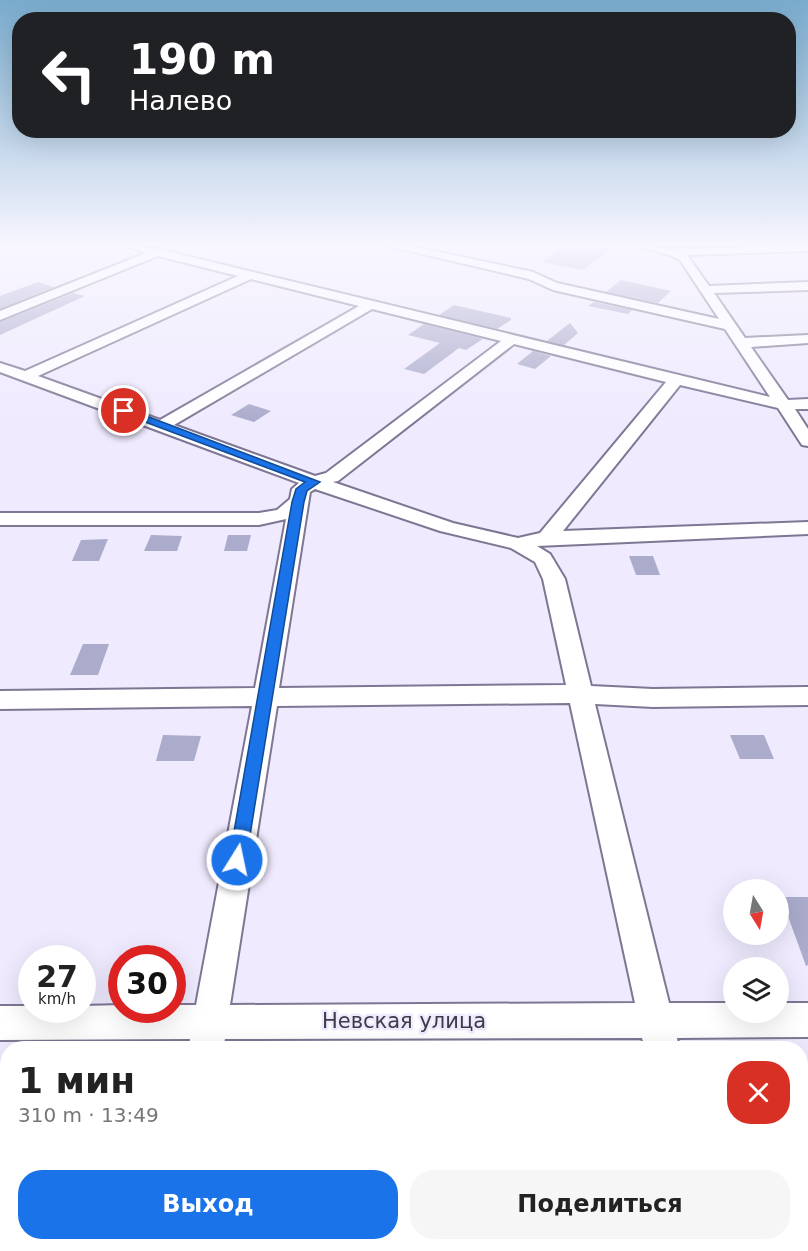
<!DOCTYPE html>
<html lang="ru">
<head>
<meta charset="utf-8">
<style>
	:root { --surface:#fff; --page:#f6f6f6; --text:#222; --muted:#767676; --accent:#1a73e8 }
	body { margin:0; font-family:"DejaVu Sans",sans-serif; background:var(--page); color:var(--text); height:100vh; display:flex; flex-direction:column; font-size:22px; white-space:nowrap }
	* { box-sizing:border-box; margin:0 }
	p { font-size:20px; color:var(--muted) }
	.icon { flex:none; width:33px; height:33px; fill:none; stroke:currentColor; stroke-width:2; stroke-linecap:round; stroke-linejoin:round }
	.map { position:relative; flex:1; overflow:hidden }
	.details { position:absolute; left:0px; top:1041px; width:808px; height:210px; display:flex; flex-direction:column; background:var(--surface); border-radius:24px 24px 0 0; box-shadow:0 6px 24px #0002 }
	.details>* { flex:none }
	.guide { position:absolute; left:12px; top:12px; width:784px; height:126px; border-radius:24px; box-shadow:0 6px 24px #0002; background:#202124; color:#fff; overflow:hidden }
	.needle { width:39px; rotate:169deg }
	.fabs { position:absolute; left:723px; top:879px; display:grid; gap:12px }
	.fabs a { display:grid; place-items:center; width:66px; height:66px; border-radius:50%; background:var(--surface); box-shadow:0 6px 24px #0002; font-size:30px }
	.speed { position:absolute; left:18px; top:945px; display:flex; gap:12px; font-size:30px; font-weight:700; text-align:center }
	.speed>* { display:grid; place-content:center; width:78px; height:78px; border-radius:50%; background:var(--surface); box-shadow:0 6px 24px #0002; line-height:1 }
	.speed small { font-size:15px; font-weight:400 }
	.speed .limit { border:9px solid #d22; background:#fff; color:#111 }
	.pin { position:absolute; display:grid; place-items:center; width:51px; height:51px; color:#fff; margin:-26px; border:3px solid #fff; border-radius:50%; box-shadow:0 2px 6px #0007 }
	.me { position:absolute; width:66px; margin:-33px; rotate:10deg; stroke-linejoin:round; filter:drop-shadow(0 0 4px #0008) }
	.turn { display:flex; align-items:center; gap:21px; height:126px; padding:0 18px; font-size:27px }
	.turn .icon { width:78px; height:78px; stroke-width:2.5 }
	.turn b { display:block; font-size:42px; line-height:51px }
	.round { display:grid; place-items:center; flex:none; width:63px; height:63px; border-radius:24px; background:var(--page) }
	.summary { display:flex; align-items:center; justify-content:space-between; height:102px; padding:0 18px }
	h1 { font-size:36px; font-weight:600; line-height:45px }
	.button { display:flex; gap:12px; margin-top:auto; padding:12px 18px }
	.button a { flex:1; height:69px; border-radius:24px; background:var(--accent); color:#fff; font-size:24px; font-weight:600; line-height:69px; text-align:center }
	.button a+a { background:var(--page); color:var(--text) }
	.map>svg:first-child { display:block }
	.building { fill:#ababcc }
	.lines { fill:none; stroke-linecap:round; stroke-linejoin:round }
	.street-casing { stroke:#7e7693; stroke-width:4 }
	.street { fill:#fff; fill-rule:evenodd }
	.route { fill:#1a73e8; stroke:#114b97; stroke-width:1.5 }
	.labels { text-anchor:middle; stroke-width:5; stroke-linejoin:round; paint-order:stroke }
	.near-street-label { font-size:21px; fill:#3e3b47; stroke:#efeafe }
</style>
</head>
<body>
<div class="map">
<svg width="808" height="1251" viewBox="0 0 808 1251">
	<rect width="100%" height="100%" fill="#efeafe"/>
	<!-- building -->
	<path class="building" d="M565 246H615L583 270 542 262Z
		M621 280 671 291 658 303 606 292Z
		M38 282 54 287 0 309V296Z
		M73 293 85 296 0 335V322Z
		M594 302 632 310 628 314 588 306Z
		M454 305 511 318V320L497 329 439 315Z
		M570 323 578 333 564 345 547 341Z
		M424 324 483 339 466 350 459 348 424 374 404 369 440 343 408 335Z
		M533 351 551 356 535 369 517 364Z
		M249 404 271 411 254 422 231 415Z
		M151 535 182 536 177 551H144Z
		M228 535H251L247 551H224Z
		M108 539 99 561H72L81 540Z
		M629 556H653L660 575H636Z
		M83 644H109L98 675H70Z
		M163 735 201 736 194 761H156Z
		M730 735H764L774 759H740Z
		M781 897H808V965L806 966Z"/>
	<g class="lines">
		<!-- street casing -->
		<g class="street-casing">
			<path id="street" d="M127 246 158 249 770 397 725 329 553 290 529 279 388 246H411L533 272 557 283 719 319 680 260 669 255 637 246 672 249 808 246V251L687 255 709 286 808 282V290L714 293 745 338 808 335V343L751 347 788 400 808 399V409H795L808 429V446L802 445 778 408 680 385 563 531 808 522V534L537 546 550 554 565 579 591 686 653 689 808 687V705L653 707 595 704 669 1003H734V1012H778V1003H808V1037L677 1038 679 1048H645L642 1038 225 1039 223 1048H189L190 1039 0 1040V1006H32V1010H82V1006L122 1005V1010H172V1005H196L252 706 0 709V691L255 688 286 519 259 525H0V513H259L277 510 290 499 292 489 299 483 0 372V363L25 371 238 276 158 256 0 320V311L146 253ZM251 279 359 306 160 420 38 376ZM372 309 501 341 326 473 315 476 174 425ZM514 344 666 382 540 533 518 538 453 523 333 482 338 481ZM315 489 440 531 511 548 535 562 543 579 566 685 279 688 310 492ZM570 703 635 1003 230 1005 277 706Z
				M158 1244H198V1251H156Z
				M685 1244H725L727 1251H685Z"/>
		</g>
		<!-- street -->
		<use href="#street" class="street"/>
	</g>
	<!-- sky -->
	<linearGradient id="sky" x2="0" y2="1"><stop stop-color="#79abcd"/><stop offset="0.58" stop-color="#f8f6ff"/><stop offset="1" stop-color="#f8f6ff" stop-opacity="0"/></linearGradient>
	<rect width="808" height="422" fill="url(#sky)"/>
	<!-- route -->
	<path class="route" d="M121 409H128L320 482 307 491 304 502 246 860 244 865 237 867 231 865 229 860 292 502 296 489 305 482 121 413Z"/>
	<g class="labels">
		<!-- near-street labels -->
		<g class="near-street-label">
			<text x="404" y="1028">Невская улица</text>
		</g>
	</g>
</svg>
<div class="fabs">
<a><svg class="needle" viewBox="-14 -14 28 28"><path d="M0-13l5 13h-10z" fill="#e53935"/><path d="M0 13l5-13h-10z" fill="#767676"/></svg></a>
<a><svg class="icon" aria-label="layers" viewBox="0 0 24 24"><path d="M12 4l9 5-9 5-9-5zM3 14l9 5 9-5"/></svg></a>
</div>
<div class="speed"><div>27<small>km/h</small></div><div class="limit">30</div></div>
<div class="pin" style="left:124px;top:411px;background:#d93025"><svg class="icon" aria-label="arrive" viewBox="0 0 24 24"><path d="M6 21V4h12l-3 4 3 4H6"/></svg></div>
<svg class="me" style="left:237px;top:860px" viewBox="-20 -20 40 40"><circle r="17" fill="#1a73e8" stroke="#fff" stroke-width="3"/><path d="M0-11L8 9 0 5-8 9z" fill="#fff"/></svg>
<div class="guide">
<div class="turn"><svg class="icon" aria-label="left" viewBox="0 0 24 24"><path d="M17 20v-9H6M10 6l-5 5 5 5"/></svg><div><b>190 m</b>Налево</div></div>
</div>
<section class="details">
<div class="summary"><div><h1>1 мин</h1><p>310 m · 13:49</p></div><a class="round" style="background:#d93025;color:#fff"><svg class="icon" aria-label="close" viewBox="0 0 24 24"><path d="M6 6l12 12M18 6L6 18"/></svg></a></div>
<div class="button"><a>Выход</a><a>Поделиться</a></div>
</section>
</div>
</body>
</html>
